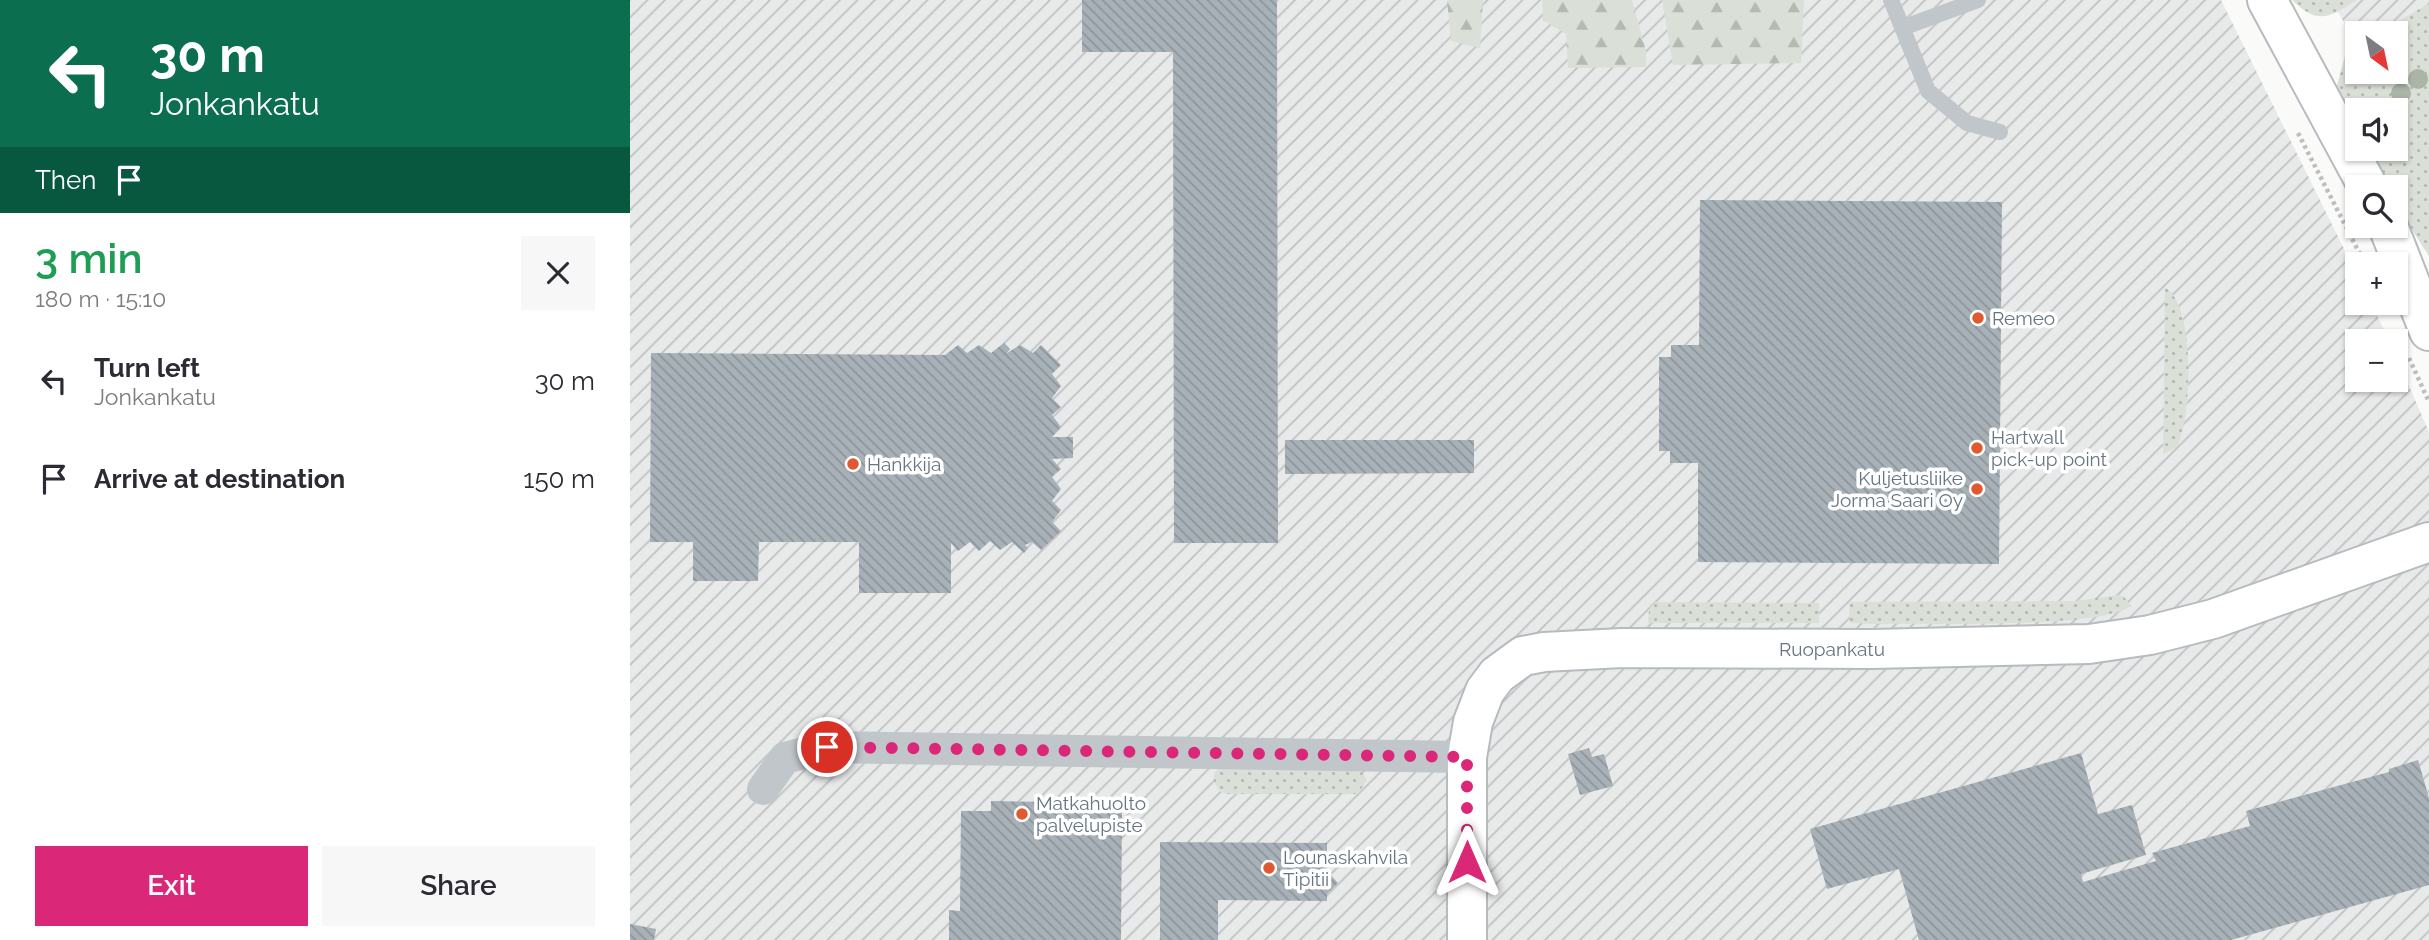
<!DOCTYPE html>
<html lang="en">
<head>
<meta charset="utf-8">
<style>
	:root { --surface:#fff; --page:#f7f7f7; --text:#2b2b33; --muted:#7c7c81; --accent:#db2777 }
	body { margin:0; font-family:Raleway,sans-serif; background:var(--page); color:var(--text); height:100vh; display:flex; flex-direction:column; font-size:26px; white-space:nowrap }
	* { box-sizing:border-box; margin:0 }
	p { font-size:23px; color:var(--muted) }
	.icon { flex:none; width:38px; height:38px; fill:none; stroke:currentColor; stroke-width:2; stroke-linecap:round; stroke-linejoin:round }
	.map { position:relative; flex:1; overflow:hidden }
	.sheet { display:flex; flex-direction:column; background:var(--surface); width:630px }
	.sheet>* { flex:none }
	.banner { background:#0b6e4f; color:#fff; overflow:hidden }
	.needle { width:46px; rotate:147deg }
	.controls { position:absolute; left:1715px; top:21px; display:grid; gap:14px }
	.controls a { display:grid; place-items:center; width:63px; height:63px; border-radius:0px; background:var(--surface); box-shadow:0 2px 5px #0004; font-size:35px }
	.pin { position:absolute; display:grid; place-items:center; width:60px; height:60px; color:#fff; margin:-30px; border:4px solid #fff; border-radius:50%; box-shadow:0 2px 7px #0007 }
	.me { position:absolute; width:77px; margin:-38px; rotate:0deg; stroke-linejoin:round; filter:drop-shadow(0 0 5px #0008) }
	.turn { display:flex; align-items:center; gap:24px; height:147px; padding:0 35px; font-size:32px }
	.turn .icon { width:91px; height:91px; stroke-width:2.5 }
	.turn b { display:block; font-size:49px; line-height:60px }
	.then { display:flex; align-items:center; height:66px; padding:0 35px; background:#0003; gap:14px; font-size:26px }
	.round { display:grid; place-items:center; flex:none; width:74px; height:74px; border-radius:0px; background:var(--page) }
	.headline { display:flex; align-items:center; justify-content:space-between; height:119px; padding:0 35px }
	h1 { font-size:42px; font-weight:600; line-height:52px; color:#1e9e55 }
	.button { display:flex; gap:14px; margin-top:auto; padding:14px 35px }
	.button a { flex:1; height:80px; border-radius:0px; background:var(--accent); color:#fff; font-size:28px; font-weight:600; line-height:80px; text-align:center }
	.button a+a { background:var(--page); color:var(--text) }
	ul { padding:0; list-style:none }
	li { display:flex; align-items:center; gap:21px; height:98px; padding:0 35px }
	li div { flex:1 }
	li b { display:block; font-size:26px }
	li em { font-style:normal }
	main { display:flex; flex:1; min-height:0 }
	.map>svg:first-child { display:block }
	.industrial { fill:url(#industrial-furrows) }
	.grass { fill:url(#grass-dots) }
	.forest { fill:url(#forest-firs) }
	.building { fill:url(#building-back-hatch) }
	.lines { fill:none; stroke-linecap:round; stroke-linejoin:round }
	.secondary-casing { stroke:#b6bbc0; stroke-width:42 }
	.path { stroke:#bbbfc2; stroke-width:4.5; stroke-dasharray:3.5 3.5; stroke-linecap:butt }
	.lane { stroke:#c1c6ca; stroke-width:16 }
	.street { stroke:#c1c6ca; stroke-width:32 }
	.secondary { stroke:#fff; stroke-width:38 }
	.tree { fill:#aab4a7 }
	.route { stroke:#db2777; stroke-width:12; stroke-dasharray:0 21.6 }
	.poi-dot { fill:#e15930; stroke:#fff; stroke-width:2.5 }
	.labels { text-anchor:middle; stroke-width:7; stroke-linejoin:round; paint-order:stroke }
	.poi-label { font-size:19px; fill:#657582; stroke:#fff; text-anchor:start }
	.street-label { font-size:19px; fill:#657582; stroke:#fff }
</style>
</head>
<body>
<main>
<section class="sheet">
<div class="banner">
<div class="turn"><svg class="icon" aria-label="left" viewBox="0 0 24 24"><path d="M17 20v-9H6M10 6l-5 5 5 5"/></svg><div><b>30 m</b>Jonkankatu</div></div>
<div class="then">Then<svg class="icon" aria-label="arrive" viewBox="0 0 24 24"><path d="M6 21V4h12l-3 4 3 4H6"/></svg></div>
</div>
<div class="headline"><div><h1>3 min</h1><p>180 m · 15:10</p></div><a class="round"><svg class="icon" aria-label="close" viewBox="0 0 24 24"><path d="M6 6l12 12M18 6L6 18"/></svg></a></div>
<ul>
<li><svg class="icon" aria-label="left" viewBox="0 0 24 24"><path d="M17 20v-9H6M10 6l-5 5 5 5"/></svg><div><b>Turn left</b><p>Jonkankatu</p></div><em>30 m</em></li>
<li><svg class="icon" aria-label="arrive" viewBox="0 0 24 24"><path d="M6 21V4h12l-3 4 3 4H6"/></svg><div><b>Arrive at destination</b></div><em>150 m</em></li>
</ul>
<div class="button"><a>Exit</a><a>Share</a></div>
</section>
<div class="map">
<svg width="1799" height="940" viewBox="0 0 1799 940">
	<defs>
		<pattern id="industrial-furrows" width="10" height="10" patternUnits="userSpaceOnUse" patternTransform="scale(1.75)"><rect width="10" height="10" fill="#e8e9e9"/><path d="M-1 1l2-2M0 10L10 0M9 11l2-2" fill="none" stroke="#c0c1c2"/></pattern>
		<pattern id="grass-dots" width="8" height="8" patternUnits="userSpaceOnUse" patternTransform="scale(1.75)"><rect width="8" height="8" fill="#dadfd7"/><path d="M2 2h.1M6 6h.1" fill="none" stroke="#b4b9b4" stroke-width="1.8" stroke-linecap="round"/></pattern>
		<pattern id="forest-firs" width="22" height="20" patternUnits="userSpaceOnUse" patternTransform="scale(1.75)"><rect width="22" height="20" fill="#dadfd7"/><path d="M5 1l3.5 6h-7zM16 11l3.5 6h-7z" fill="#b4b9b4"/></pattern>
		<pattern id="building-back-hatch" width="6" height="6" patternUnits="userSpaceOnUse" patternTransform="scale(1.75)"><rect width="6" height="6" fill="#a8b1b7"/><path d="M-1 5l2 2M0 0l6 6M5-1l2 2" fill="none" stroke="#8c959a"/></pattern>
	</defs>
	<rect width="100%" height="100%" fill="#fafaf8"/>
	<!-- industrial -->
	<path class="industrial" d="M0 0H1591L1727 275V303H1741L1759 341H1727V380H1766V356L1799 432V940H0Z
		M1701 0H1799V163L1766 72V33H1727V45Z"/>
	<!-- grass -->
	<path class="grass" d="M1662 0H1727C1699 17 1689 26 1662 0Z
		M1798 4 1799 6V256L1766 205V187H1756L1735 149H1766V110H1727V136L1706 89 1715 56 1727 46V72H1766V33H1748Z
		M1535 287C1566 306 1562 418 1547 447L1533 454Z
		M1489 595 1494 597 1501 606C1470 629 1293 623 1246 624L1220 623 1219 602 1445 601Z
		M1025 602 1189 603V623H1018L1019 609Z
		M589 768 731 770 737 780 728 794H598L590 792 584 782V773Z"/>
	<!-- forest -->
	<path class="forest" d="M817 0H853L850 48 821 41Z
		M912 0H1002L1016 51V67L938 68 936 34 913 20Z
		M1032 0H1174L1171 63 1043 65Z"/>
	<!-- building -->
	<path class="building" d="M452 0H647L648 543H544L543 52H452Z
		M1070 200 1372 202 1369 564 1068 562V463H1040V451H1029V357H1041V345H1069Z
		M374 343 380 349 377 353 390 345 403 353 411 345 431 365 422 374 431 386 422 398 431 407 422 415 431 427 422 437H443V458L422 459 431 469 422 477 431 489 422 501 431 510 422 522 431 531 411 550 402 542 395 545 398 548 394 553 382 542 370 550 360 541 349 551 340 542 328 551 321 543V593H229V542H129L128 581H63V542H20L21 353 315 355 328 345 337 353 349 345 361 353Z
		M655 440H844V473L655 474Z
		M959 748 962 757 974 754 983 786 950 795 938 754Z
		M1451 753 1468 814 1502 805 1516 855 1451 874 1453 882 1526 861 1522 853 1620 826 1616 811 1759 772V769L1788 760 1799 798V885L1601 940H1289L1269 869 1197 889 1180 829Z
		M361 801 424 802V811H492L491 940H319V910L330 911 331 811H361Z
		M530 842 697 843V871L708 883 697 894V901L588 900V940H530Z
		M0 924 26 929 24 940H0Z"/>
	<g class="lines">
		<!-- secondary casing -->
		<g class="secondary-casing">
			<path id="secondary" d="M1637 0 1738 187
				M1758 226 1799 331
				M837 940V757L843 722 855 691 867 675 893 656 914 652 992 648 1242 649 1459 644 1520 635 1583 619 1799 542"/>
		</g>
		<!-- path -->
		<path class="path" d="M1668 133 1735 264
			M1779 358 1799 402"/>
		<!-- lane -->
		<path class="lane" d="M1261 0 1298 91 1337 123 1370 132
			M1272 28 1348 0"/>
		<!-- street -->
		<path class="street" d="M133 789 155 758 197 747 837 757"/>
		<!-- secondary -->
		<use href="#secondary" class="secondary"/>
	</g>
	<!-- trees -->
	<g class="tree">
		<circle cx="1788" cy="79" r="10"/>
		<circle cx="1771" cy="93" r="10"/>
	</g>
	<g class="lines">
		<!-- route -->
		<path class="route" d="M197 747 837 757V862"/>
	</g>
	<!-- markers -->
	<g class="poi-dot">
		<circle cx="1348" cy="318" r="7"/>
		<circle cx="1347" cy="448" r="7"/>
		<circle cx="223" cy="464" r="7"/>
		<circle cx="1347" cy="489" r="7"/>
		<circle cx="392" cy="814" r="7"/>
		<circle cx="639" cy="868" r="7"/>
	</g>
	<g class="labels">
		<!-- poi labels -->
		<g class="poi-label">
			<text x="1362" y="325">Remeo</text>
			<text x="1361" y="444">Hartwall<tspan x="1361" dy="22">pick-up point</tspan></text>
			<text x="237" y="471">Hankkija</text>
			<text x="1333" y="485" text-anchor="end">Kuljetusliike<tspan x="1333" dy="22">Jorma Saari Oy</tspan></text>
			<text x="406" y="810">Matkahuolto<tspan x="406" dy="22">palvelupiste</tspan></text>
			<text x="653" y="864">Lounaskahvila<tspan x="653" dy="22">Tipitii</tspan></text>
		</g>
		<!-- street labels -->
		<g class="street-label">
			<text x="1202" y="656">Ruopankatu</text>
		</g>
	</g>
</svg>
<div class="controls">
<a><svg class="needle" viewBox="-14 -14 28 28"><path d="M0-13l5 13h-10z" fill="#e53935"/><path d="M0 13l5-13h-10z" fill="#7c7c81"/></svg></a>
<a><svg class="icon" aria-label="sound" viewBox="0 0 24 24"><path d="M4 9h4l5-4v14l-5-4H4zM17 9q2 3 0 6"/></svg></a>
<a><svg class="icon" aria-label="search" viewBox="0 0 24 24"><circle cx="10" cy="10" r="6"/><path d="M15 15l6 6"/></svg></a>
<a>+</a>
<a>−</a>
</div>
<div class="pin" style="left:197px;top:747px;background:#d93025"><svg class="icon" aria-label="arrive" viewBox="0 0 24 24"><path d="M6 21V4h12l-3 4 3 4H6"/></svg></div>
<svg class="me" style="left:837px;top:862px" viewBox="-20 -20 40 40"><path d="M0-17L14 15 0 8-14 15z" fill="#db2777" stroke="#fff" stroke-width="4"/></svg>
</div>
</main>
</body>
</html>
